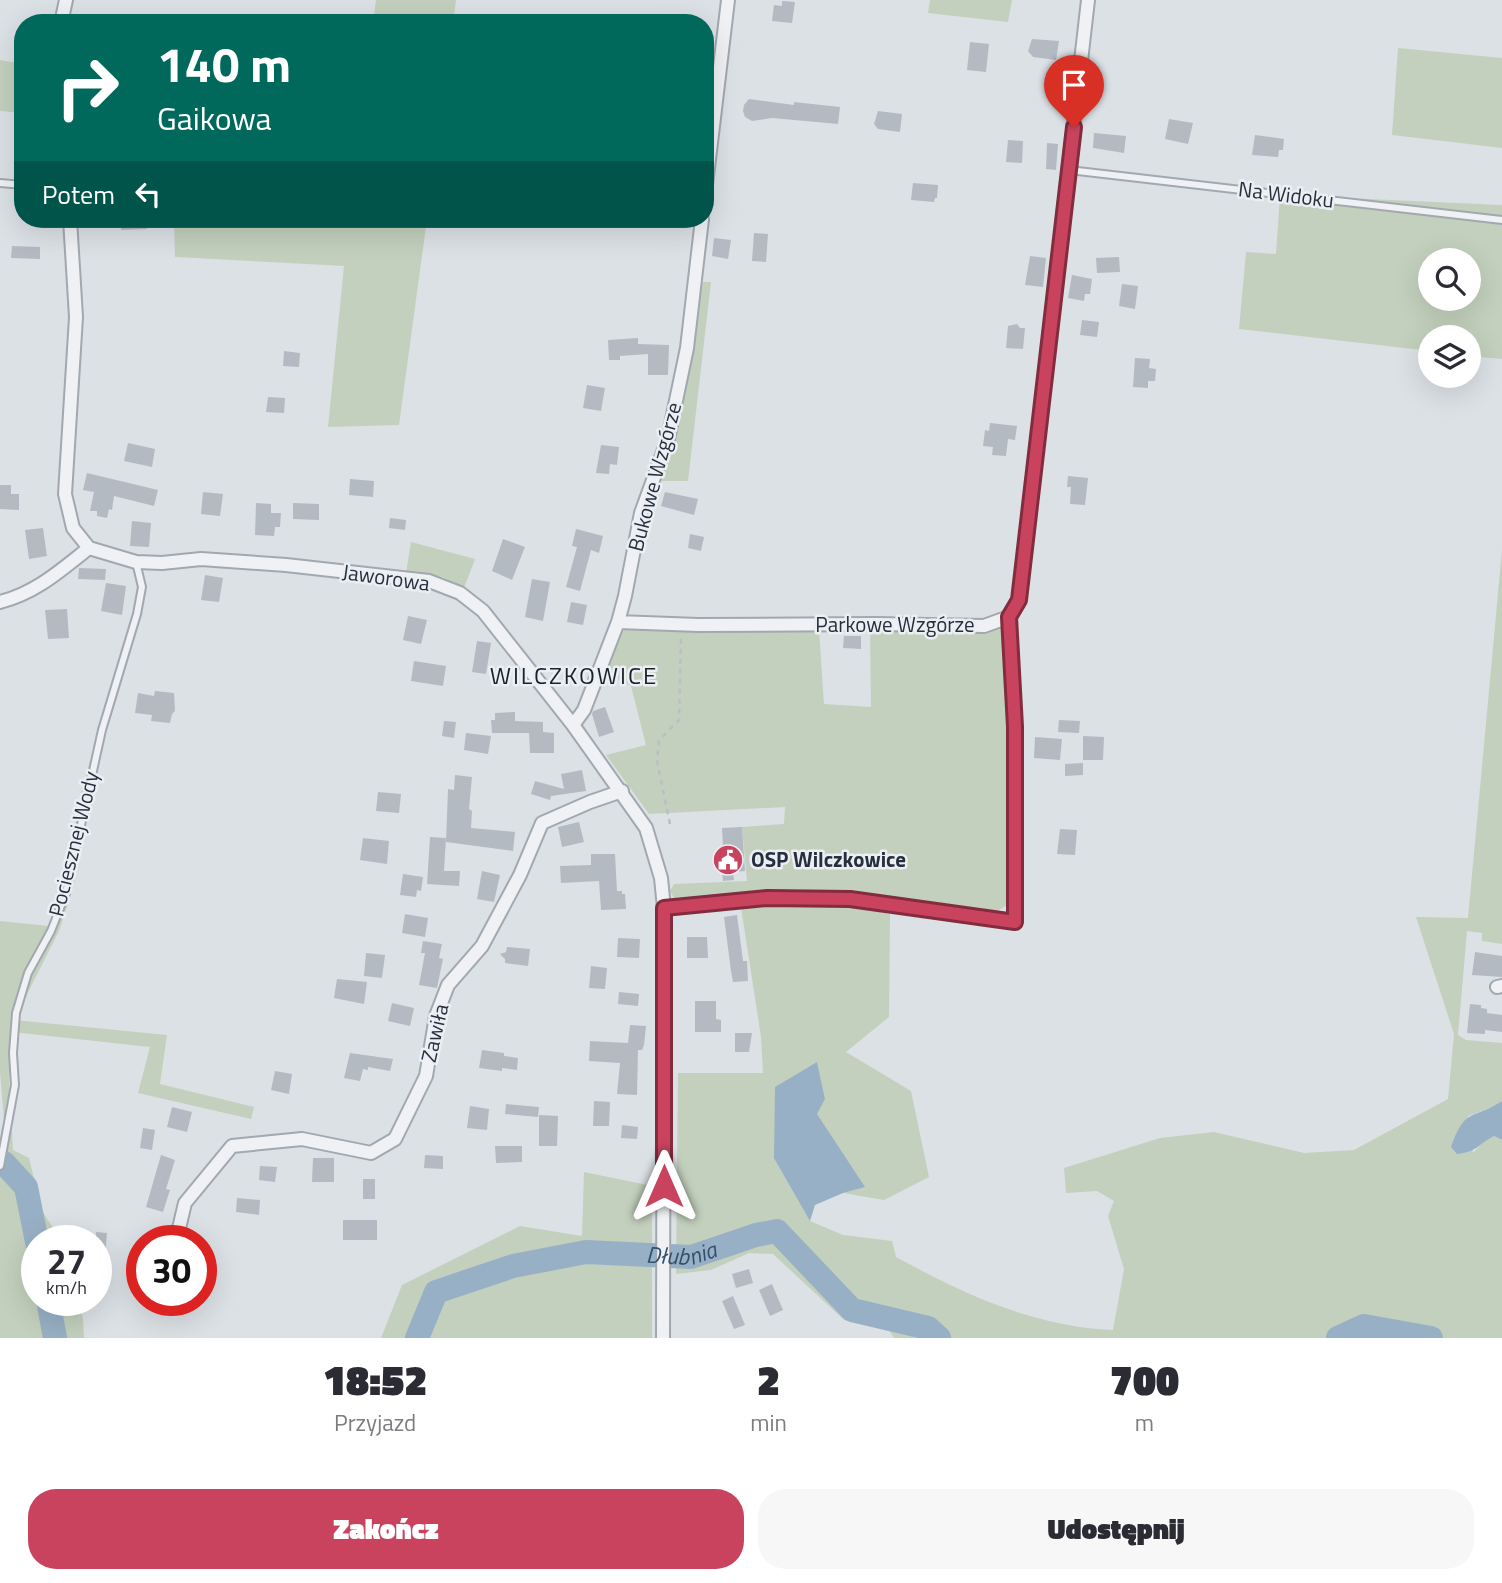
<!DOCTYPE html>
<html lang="pl">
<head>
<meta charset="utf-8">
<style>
	:root { --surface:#fff; --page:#f7f7f7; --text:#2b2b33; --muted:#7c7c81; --accent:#c9435f }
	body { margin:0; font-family:"Titillium Web",sans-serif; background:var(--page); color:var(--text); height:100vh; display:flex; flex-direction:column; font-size:26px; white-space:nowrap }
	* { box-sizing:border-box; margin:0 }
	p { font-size:23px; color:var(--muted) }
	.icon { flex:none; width:38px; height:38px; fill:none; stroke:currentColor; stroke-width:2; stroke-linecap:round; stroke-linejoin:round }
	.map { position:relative; height:1338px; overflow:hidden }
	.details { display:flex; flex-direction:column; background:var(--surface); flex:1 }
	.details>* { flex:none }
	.top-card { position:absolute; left:14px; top:14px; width:700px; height:214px; border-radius:28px; box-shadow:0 7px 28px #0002; background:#00695c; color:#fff; overflow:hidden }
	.buttons { position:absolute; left:1418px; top:248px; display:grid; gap:14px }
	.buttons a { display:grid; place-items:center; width:63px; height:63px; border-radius:50%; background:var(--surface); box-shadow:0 7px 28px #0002; font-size:35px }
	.speed { position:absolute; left:21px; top:1225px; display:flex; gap:14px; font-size:35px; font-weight:700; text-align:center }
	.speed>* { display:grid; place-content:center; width:91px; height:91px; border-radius:50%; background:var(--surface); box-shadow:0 7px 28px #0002; line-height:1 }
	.speed small { font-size:18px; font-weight:400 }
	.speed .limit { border:10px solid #d22; background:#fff; color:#111 }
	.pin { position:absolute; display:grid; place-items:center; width:60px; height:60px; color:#fff; margin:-72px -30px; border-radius:50% 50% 50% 0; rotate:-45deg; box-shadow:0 0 7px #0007 }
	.pin .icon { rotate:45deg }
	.me { position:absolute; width:77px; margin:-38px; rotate:0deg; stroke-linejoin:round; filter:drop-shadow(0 0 5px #0008) }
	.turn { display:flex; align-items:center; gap:24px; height:147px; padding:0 28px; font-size:32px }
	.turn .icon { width:91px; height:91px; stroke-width:2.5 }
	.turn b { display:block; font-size:49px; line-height:60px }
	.then { display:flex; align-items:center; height:66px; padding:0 28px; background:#0003; gap:14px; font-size:26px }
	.eta { display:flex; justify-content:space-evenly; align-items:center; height:119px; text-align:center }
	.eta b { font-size:42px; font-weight:800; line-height:49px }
	.primary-button { display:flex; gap:14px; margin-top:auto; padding:14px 28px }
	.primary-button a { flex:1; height:80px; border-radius:28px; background:var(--accent); color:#fff; font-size:28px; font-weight:800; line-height:80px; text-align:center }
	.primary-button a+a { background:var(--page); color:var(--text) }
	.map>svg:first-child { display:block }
	.green { fill:#c3d0bd; fill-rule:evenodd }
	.water { fill:#98b0c5 }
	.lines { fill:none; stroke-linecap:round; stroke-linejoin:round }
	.river { stroke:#98b0c5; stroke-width:24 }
	.building { fill:#b4bac2 }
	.lane-casing { stroke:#a2a8b0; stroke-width:10 }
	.street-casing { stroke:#a2a8b0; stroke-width:16 }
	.path { stroke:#bbbfc4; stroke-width:2.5; stroke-dasharray:5 5; stroke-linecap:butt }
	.lane { stroke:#eff1f4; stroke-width:6 }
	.street { stroke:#eff1f4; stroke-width:12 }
	.route-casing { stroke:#832c3e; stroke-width:18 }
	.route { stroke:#c9435f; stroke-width:12 }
	.labels { text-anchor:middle; stroke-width:5; stroke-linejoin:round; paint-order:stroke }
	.street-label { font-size:21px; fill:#262f3c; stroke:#ebeff4 }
	.poi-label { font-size:21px; font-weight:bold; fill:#262f3c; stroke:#ebeff4; text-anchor:start }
	.water-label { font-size:23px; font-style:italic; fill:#32506e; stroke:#ebeff4 }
	.quarter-label { font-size:24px; letter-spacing:2px; fill:#19212c; stroke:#ebeff4 }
</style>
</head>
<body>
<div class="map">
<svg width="1502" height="1338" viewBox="0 0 1502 1338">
	<rect width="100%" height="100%" fill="#dce1e6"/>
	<!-- green -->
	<path class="green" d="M376 0H456L453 23H373Z
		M930 0H1012L1008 22 928 13Z
		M1398 48 1502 58V148L1392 135Z
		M0 60 23 64V113L0 111Z
		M1280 195 1502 205V359L1468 356V338H1430V351L1239 329 1246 252 1276 254ZM1430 261H1468V299H1430Z
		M174 219H427L399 425 328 427 344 266 175 257Z
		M703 282H711L688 481H658L688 372Z
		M411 542 475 559 464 588 443 577 406 573Z
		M1502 550V944L1482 941V933L1467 931 1458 1035 1466 1040 1502 1043V1101L1492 1107 1468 1116 1473 1153 1484 1141 1494 1136 1502 1140V1338H894L889 1330 844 1320 773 1254 749 1253 711 1270 676 1274 678 1073H763L761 1037 741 907 801 903 842 905 890 914 889 1017 846 1052 911 1091 929 1177 884 1200 843 1193 864 1187 816 1113 825 1099 817 1063 810 1221 843 1235 892 1241 896 1257C966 1295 1032 1326 1113 1330L1124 1269 1108 1216 1114 1201 1097 1191 1066 1193 1064 1168 1160 1138 1214 1132 1304 1153 1354 1150 1448 1099 1454 1034 1416 917 1468 918Z
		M870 628 953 631 1003 628 1010 740 1006 764 1009 780 1011 887 1008 905 993 913 965 911 846 895 782 891 674 898 670 891 674 884 747 881 742 827 784 824 785 807 649 814 606 755 646 745 631 686 602 671 624 630 819 629 824 704 871 707Z
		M92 755H100L73 888 59 931 14 1020 167 1035 160 1084 254 1107 251 1119 138 1093 150 1047 12 1032 9 1080 13 1150 29 1158 42 1211 62 1241H37V1300H78L83 1319 84 1338H0V1143L6 1145 0 1072V921L49 926 65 879 82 789Z
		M584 1172 652 1186V1338H381L402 1285 520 1226 582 1236Z"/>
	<!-- water -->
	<path class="water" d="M817 1062 825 1099 817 1114 865 1187 843 1193 815 1205 810 1221 774 1158 775 1087Z
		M1502 1101V1140L1494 1136C1477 1145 1477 1152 1457 1154L1451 1147C1466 1106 1471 1121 1502 1101Z"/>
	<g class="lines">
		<!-- river -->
		<g class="river">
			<path d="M0 1163H4L26 1187 37 1242"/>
			<path d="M48 1300 55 1338"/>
			<path id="s1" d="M417 1338 436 1292 513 1266 586 1252 691 1257 756 1235 777 1231 852 1310 928 1328 939 1338"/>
			<path d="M1338 1338 1364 1326 1431 1338"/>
		</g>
	</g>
	<!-- building -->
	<path class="building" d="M782 1 795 2 792 23 772 21 774 5 782 6Z
		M1032 39 1059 41 1056 60 1033 57 1028 51Z
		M970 42 989 44 986 72 967 70Z
		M749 99 794 105V102L840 107 838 124 772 118 752 121 745 117 743 111 744 105Z
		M878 111 902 114 900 132 878 129 874 124Z
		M1169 119 1193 123 1188 144 1165 139Z
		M1094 133 1126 136 1124 153 1093 148Z
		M1255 135 1284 139 1283 150H1279L1278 157 1252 155Z
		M1008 140 1023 141 1022 163 1006 162Z
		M1047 143 1058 144 1056 170 1046 169Z
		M913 183 938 185 937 198H935L934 202 911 200Z
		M121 219H146L147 229 121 230Z
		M754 233 768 234 766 262 752 261Z
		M714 238 731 240 728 259 712 256Z
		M12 246 40 247V259L11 258Z
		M1030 256 1046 258 1043 287 1025 285Z
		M1119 257 1120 272 1097 273 1096 258Z
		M1072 275 1092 279 1090 294H1085L1084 301 1068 298Z
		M1122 284 1138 286 1135 309 1119 306Z
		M1082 320 1099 322 1097 337 1080 335Z
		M1017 324 1020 328H1025L1023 349 1006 348 1008 326Z
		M638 338V344L669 345 668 375H648V354L620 356V360H609L608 340Z
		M284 351 300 353 299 367 283 366Z
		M1135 358 1150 359 1149 368 1156 369 1155 381H1148V388L1133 387Z
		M587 385 605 388 601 411 583 408Z
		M268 397 285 398 284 413 266 412Z
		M990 423 1017 426 1015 440 1008 439 1006 456 992 455 993 447 983 446 985 430 989 431Z
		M128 443 155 449 152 467 124 461Z
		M601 445 619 447 617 465 610 464 609 474 596 473Z
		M87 473 158 490 154 506 114 496 112 510 109 509 107 518 97 516V511H90L94 492 83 490Z
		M1068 476 1088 478 1085 505 1070 504 1071 487H1067Z
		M350 479 374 481 373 497 349 495Z
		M0 485H11V494H19V510L0 509Z
		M203 492 223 494 220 516 201 514Z
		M665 492 698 499 694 515 661 506Z
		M256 503 271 504V513H281L280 527H275L274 536 255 535Z
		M293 503 319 504V520L293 519Z
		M390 518 406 520 405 530 389 528Z
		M132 521 151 523 149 547 130 546Z
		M43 528 47 556 29 559 25 530Z
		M576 529 603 536 599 553 591 550 580 591 566 587 577 547 572 546Z
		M690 534 704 537 701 551 688 548Z
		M503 539 525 547 512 580 492 571Z
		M79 568 106 569 105 580 78 579Z
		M205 575 223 578 219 602 201 600Z
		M532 579 550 582 543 621 525 617Z
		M106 583 126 586 122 615 101 611Z
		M571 602 587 605 583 625 567 622Z
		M67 609 69 638 48 639 45 610Z
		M408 616 427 620 421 644 403 640Z
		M844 636H861V649L843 648Z
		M477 641 491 643 486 674 472 672Z
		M414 661 446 666 443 686 411 681Z
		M155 691 174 693 175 711 172 714 170 723 151 721 152 715 135 713 138 693 154 696Z
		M605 707 614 732 599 737 592 714 593 711Z
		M515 712V721L543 722V732L554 733V753H530L529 733H492L491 720H495V713Z
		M1059 720 1080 721 1079 733 1058 732Z
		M444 721 456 722 454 738 442 736Z
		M466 733 491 736 488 754 464 750Z
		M1083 736 1104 737 1103 760H1083Z
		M1035 737 1062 739 1060 760 1034 758Z
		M1083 763V775L1065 776V764Z
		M582 770 586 791 551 796 550 800 531 794 535 781 564 789 561 774Z
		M455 775 472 777 469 809 472 811 471 828 515 832 513 851 446 842 448 789 454 790Z
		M378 792 401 794 399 813 376 811Z
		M579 822 584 842 562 847 558 827Z
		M742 827 745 871 733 872 734 880 723 881 720 846H723L722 828Z
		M1060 829 1077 830 1075 855 1057 854Z
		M430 837 446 838 444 871H460L459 886 427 884Z
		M363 838 389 841 387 864 360 860Z
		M591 854H615L617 891H622V894H625L626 909 601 910 599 881 561 883 560 866 591 865Z
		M482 871 500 875 494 902 477 899Z
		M403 874 423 877 421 891 417 890 416 897 400 895Z
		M405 914 428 918 425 937 402 933Z
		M737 915 743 961H747L748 981 733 982 731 971 724 917Z
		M687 937H707L708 958H687Z
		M618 938 640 939 639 958 617 957Z
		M423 941 442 944 439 958 443 959 437 988 419 985 425 953H421Z
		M507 947 530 949 528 966 505 963V959L500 954 506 952Z
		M1475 952 1502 956V977L1472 975Z
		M366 953 385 955 382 978 364 976Z
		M591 966 607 968 605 989 589 988Z
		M337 979 367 982 364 1004 334 998Z
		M619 992 639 994 638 1006 618 1004Z
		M695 1001H716V1019L721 1020V1032H695Z
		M392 1003 414 1008 410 1026 388 1021Z
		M1470 1004 1481 1005V1008L1487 1009V1013L1502 1015V1032L1485 1030V1034L1467 1033Z
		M630 1025 646 1026 644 1045 642 1050H638L637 1095 617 1094 620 1063 589 1061 590 1041 628 1043Z
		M735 1033H752L749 1052H735Z
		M482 1050 504 1053V1056L518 1058 517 1070 502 1068V1071L479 1068Z
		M350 1053 393 1059 390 1071 368 1067V1070L363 1069 360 1081 344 1078Z
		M275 1071 292 1074 289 1094 271 1090Z
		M594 1101 610 1102 609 1126H593Z
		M506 1104 539 1107 538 1117 505 1114Z
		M470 1106 489 1109 487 1130 467 1128Z
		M172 1107 192 1112 187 1132 167 1127Z
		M539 1115 558 1116 557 1146H539Z
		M622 1125 638 1127 637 1139 621 1138Z
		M143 1128 155 1130 152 1150 140 1148Z
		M495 1146H522V1162L496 1163Z
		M161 1155 175 1160 166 1189 170 1190 163 1212 146 1207Z
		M425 1155 443 1156V1169L424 1168Z
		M313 1158H334V1182H312Z
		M260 1166 277 1167 275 1182 259 1180Z
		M363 1179H375V1199H363Z
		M237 1198 260 1200 259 1215 236 1212Z
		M343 1220H377V1240H343Z
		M96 1232 107 1233 104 1270 96 1269Z
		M749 1269 753 1283 736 1288 732 1274Z
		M772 1284 783 1310 770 1316 759 1290Z
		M733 1296 745 1325 734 1329 722 1301Z"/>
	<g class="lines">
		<!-- lane casing -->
		<g class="lane-casing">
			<path id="lane" d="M1069 170 1502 220
				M0 183 23 185
				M0 1166 15 1085 13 1053 16 1013 28 973 51 931 66 893 102 730 137 614 142 587 136 562"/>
		</g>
		<!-- street casing -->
		<g class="street-casing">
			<path id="street" d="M61 23 66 0
				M705 193 728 0
				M70 219 76 317 65 494 73 528 89 548 136 562 162 563 201 559 286 565 429 581 460 593 483 611 573 725 646 828 661 878 664 908 663 1338
				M0 602C36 593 61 570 89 548
				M618 622 698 625 876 624 984 626 1009 617 1019 600 1088 0
				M573 725 584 710 618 622 625 596 641 513 668 439 687 348 702 219
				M664 908 767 898 850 899 1015 922V727L1009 617
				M1497 987 1502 986
				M176 1241 185 1203 232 1146 302 1139 371 1153 395 1139 426 1076 436 1016 448 985 482 946 520 875 542 823 590 802 622 791"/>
		</g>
		<!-- path -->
		<path class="path" d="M670 824 657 761 659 740 679 720 681 638"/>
		<!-- lane -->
		<use href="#lane" class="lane"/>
		<!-- street -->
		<use href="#street" class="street"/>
	</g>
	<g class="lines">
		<!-- route casing -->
		<g class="route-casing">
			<path id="route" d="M664 1186V908L767 898 850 899 1015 922V727L1009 617 1019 600 1074 127"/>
		</g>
		<!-- route -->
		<use href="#route" class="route"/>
	</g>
	<!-- icons -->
	<defs>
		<g id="civic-disc" transform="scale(1.575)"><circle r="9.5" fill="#c9435f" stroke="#ebeff4"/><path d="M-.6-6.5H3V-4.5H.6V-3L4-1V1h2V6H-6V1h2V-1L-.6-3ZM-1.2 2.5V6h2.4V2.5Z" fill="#fff"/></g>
	</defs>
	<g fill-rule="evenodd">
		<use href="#civic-disc" x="728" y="860"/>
	</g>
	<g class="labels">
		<!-- street labels -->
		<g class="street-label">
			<text transform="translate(1286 195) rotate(7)" y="7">Na Widoku</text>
			<text transform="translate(655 477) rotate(-75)" y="7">Bukowe Wzgórze</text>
			<text transform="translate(386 578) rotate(8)" y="7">Jaworowa</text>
			<text x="895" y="632">Parkowe Wzgórze</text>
			<text transform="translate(74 844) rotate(-76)" y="7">Pociesznej Wody</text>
			<text transform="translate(435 1033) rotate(-77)" y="7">Zawiła</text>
		</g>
		<!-- poi labels -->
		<g class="poi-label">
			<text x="751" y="867">OSP Wilczkowice</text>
		</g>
		<!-- water labels -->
		<g class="water-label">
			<text dy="8" stroke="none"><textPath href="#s1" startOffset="301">Dłubnia</textPath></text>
		</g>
		<!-- quarter labels -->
		<g class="quarter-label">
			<text x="574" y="684">WILCZKOWICE</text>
		</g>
	</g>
</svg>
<div class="buttons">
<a><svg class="icon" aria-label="search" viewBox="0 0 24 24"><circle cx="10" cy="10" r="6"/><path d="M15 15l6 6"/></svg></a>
<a><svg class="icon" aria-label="layers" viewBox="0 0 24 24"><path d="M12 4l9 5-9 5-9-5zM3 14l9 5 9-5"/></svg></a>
</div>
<div class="speed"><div>27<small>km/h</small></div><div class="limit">30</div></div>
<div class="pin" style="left:1074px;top:127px;background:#d93025"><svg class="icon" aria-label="arrive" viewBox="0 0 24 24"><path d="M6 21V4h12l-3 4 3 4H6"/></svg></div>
<svg class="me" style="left:664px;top:1186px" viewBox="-20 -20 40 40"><path d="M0-17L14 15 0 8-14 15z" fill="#c9435f" stroke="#fff" stroke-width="4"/></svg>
<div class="top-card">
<div class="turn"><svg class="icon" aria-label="right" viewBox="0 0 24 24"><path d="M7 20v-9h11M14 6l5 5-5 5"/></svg><div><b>140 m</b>Gaikowa</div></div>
<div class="then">Potem<svg class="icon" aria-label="left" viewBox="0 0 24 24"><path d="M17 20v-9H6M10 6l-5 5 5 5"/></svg></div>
</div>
</div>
<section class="details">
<div class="eta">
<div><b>18:52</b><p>Przyjazd</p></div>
<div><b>2</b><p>min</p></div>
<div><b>700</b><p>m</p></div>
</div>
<div class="primary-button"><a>Zakończ</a><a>Udostępnij</a></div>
</section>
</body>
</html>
